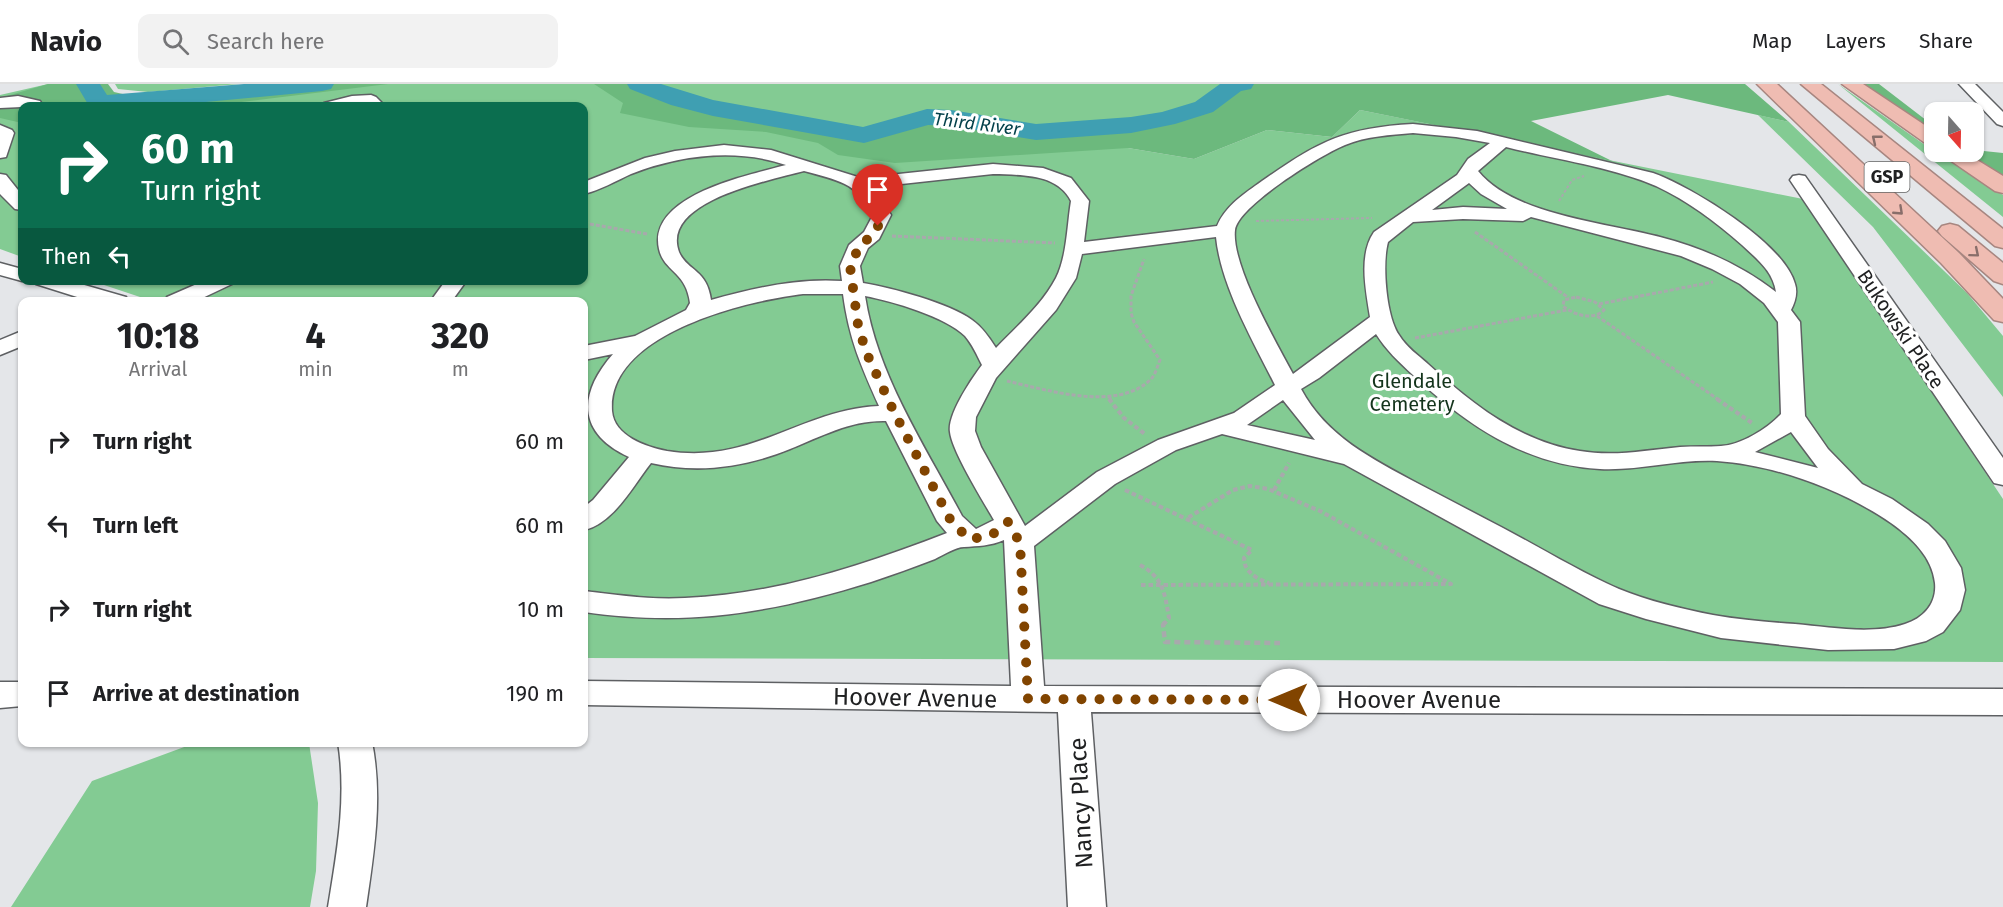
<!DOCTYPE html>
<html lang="en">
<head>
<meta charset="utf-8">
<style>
	:root { --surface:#fff; --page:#f2f2f2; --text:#202124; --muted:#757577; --line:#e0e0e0 }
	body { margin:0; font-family:"Fira Sans",sans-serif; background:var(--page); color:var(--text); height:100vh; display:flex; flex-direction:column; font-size:22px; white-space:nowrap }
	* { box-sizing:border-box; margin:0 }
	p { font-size:20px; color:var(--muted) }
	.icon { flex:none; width:33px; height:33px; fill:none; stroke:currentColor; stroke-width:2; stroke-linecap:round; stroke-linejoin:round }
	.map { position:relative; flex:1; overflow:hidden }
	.drawer { position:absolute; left:18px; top:213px; width:570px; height:450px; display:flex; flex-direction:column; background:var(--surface); border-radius:12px; box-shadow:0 2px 4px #0004 }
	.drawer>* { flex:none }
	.hud { position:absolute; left:18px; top:18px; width:570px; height:183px; border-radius:12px; box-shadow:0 2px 4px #0004; background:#0b6e4f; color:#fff; overflow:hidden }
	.needle { width:39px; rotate:160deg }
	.tools { position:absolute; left:1924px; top:18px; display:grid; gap:12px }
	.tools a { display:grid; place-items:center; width:60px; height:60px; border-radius:12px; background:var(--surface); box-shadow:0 2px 4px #0004; font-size:30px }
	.pin { position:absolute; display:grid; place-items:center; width:51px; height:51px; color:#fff; margin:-62px -26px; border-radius:50% 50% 50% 0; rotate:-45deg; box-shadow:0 0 6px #0007 }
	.pin .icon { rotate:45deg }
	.me { position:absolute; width:66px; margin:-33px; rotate:270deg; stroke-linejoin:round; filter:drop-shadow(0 0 4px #0008) }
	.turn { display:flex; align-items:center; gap:21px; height:126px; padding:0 24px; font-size:27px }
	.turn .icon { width:78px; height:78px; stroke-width:2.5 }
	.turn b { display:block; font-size:42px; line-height:51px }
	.then { display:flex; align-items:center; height:57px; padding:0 24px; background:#0003; gap:12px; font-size:22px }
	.eta { display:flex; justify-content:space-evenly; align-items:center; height:102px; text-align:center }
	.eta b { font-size:36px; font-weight:700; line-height:42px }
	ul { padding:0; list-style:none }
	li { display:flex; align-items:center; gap:18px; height:84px; padding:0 24px }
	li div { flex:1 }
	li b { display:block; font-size:22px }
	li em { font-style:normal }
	header { display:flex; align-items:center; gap:36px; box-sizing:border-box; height:84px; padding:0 30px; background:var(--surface); border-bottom:2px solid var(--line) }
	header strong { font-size:28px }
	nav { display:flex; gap:33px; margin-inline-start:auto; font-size:21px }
	.search { width:420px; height:54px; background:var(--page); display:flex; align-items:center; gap:15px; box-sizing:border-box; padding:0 21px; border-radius:12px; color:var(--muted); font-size:22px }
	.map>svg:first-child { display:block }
	.green { fill:#83cb93 }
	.forest { fill:#6cb97d }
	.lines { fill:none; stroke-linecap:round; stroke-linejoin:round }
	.river { fill:#3f9fb2; fill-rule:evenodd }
	.minor-casing { stroke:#5e6063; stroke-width:3 }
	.highway-casing { stroke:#a78680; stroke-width:3 }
	.path-far3 { stroke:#a8a9ac; stroke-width:2; stroke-dasharray:3 2; stroke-linecap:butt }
	.path-far2 { stroke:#a8a9ac; stroke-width:3; stroke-dasharray:4 2; stroke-linecap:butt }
	.path-far1 { stroke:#a8a9ac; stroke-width:4; stroke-dasharray:4.5 3; stroke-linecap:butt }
	.path { stroke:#a8a9ac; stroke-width:4.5; stroke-dasharray:6 4; stroke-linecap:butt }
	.minor { fill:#fff; fill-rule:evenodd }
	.highway { fill:#efbcb2; fill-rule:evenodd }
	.oneway { stroke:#886e6a }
	.route { stroke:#814400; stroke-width:10; stroke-dasharray:0 18 }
	.labels { text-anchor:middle; stroke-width:6; stroke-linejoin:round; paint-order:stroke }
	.far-water-label { font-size:18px; font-style:italic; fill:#05414b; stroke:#fff }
	.shield { fill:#fff; stroke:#636464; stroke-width:1.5 }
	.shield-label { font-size:18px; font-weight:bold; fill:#202122 }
	.street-label { font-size:20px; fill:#202122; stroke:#fff }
	.park-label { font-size:20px; fill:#14341c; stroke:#fff }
	.near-street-label { font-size:24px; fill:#202122; stroke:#fff }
</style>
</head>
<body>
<header>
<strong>Navio</strong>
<div class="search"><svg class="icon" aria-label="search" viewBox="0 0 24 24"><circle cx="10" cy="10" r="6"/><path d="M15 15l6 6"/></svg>Search here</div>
<nav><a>Map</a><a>Layers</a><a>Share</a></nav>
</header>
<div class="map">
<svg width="2003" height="823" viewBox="0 0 2003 823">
	<rect width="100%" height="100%" fill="#e4e6e9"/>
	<!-- green -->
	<path class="green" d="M48 0H73L22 22V173L0 165V11Z
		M115 0H239L148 8 118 5Z
		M352 0H625L662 16 834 55 1128 64 1194 75 1267 46 1332 53 1360 26 1803 115 2003 415V578L584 574V218H155L92 197 584 196V22H141Z
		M639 0H1242L1234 1 1204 23 1166 35 1131 41 1036 48 927 33 864 51 826 46 713 24 680 16Z
		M1838 0 1935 68 2003 111V133Z
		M1758 31 1789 38 1967 209 2003 252V313L1873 143Z
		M195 659H309L318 719 316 787 310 823H11L92 697Z"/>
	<!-- forest -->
	<path class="forest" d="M48 0H108L114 8 136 13 272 0H388L208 22H22V39L0 34V14Z
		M594 0H639L680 16 713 24 826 46 864 51 927 33 951 34 1036 48 1131 41 1166 35 1204 23 1234 1 1242 0H1745L1789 38 1668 11 1531 37 1612 77 1360 26 1332 53 1267 46 1194 75 1128 64 895 79 838 71 818 59 766 48 689 43 620 29 623 19Z
		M1859 0H1879L1935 43V53Z
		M1974 66 2003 69V97L1957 68Z"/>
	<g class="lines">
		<!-- river -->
		<path class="river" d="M76 0H100L107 11 244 0H334L331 5 322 7 163 22H89Z
			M627 0H661L713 16 863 43 927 25 951 26 1036 40 1131 33 1162 28 1195 18 1220 0H1254L1251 5 1241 7 1213 28 1175 40 1131 49 1036 56 951 42 928 41 864 59 713 32 671 21 630 5Z"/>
		<!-- minor casing -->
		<g class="minor-casing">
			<path id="minor" d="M1959 0H1975L2003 28V42L1997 40Z
				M371 11 376 13 385 22H322L324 19 352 12Z
				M18 12 40 17 43 22 0 24V14Z
				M1413 40 1477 47 1653 89C1692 103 1784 159 1795 200 1798 209 1795 218 1791 226L1800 238 1805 332 1828 365 1862 400 1892 415 1928 440 1945 457 1961 484 1965 506 1960 526 1943 548 1926 557 1894 565 1828 566 1721 554 1646 535 1599 520 1344 380 1222 350 1176 366 1115 400 1034 462 1044 602 2003 605V631L1091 628 1106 823H1068L1058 628 584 621V597L1011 602 1004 456C990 462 978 462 964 463 956 463 943 471 935 475 914 483 892 491 871 498 771 529 688 543 584 528V507C617 511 651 516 685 514 777 510 862 482 947 449L937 437 886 337C851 336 822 352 790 365 746 383 698 390 651 379 633 402 613 440 584 446V423L593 416 629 373C577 349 578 310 613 270L584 276V262L635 252 686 226 690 219C686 187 664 188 659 165 647 111 749 91 786 81 736 64 680 71 631 90 616 97 600 106 584 110V98L645 74 675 67 724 61 771 66 861 94 993 80 1043 84 1071 94 1089 117 1084 158 1217 142C1226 121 1244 110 1262 97 1318 58 1343 44 1413 40ZM1413 49 1456 53 1490 59 1468 75 1457 91 1374 148C1358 171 1366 207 1370 233L1293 290C1276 258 1231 181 1235 146 1238 122 1322 70 1345 61 1367 52 1390 51 1413 49ZM1506 63C1553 75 1612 83 1656 102 1688 117 1716 138 1742 161 1757 175 1773 187 1776 208 1741 181 1703 164 1660 153 1607 139 1513 131 1478 87ZM804 87C836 96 858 98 873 131L864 148 849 161 840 182 842 197C797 194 754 204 711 216 707 185 687 187 679 168 660 117 771 96 804 87ZM993 90C1020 91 1057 89 1071 117 1067 141 1067 172 1056 194 1042 221 1016 243 996 264 989 253 982 243 972 236 949 219 892 204 863 199L860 182 868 164 879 155 891 131 874 103ZM1469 99 1481 110 1507 125 1463 123 1432 126ZM1531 133 1681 172 1712 185 1740 200 1764 219 1778 238 1781 330C1767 345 1741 361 1721 362 1708 363 1694 362 1680 363 1647 366 1614 373 1580 367 1520 358 1472 320 1428 280 1418 271 1406 263 1399 251 1386 232 1382 180 1388 158L1413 138 1463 135 1523 137ZM1216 153C1221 202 1253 257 1275 301L1234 329 1158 356 1097 388 1025 442 981 363 975 347 976 333 996 294 1056 226 1076 194 1082 170ZM803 210H843C849 255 861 282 879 322 802 325 752 381 667 367 646 363 614 352 612 327 607 250 745 217 803 210ZM865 212C892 217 946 233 965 252 972 260 977 271 982 281 972 294 947 331 950 348 952 367 983 417 994 436L976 445 962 432C925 362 877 291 865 212ZM1376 250C1386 266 1399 278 1413 291 1465 340 1525 381 1600 385 1639 387 1678 375 1717 377 1776 381 1843 406 1891 439 1912 454 1932 473 1935 499 1937 519 1924 534 1905 540 1872 551 1829 543 1795 540 1768 538 1740 536 1713 531 1682 525 1648 517 1619 505 1580 488 1541 464 1503 444 1474 429 1446 414 1417 399 1372 375 1326 352 1301 305L1319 294ZM1283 316 1315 356 1247 341ZM1791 348 1818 384 1755 368Z
				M0 41 12 46 14 49 6 73 0 74Z
				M0 90 6 91 22 111V126L15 125 0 110Z
				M1799 91 1805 92 2003 374V401L1994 399 1790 96 1793 92Z
				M0 179 22 185V196H25L22 197 0 191Z
				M33 196H67L126 213 128 218H93L36 200Z
				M206 196H235L232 200 194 218H165L167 213Z
				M446 196H467L451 218H430Z
				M22 247V262L0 271V256Z
				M0 598H22V622L0 624Z
				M338 658H372C383 714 374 768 366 823H328C337 768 347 714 338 658Z"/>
		</g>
		<!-- highway casing -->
		<g class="highway-casing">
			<path id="highway" d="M1757 0H1777L1959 169 2003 215V238L1994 236 1941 179Z
				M1801 0H1821L2003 145V164L1995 162Z
				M1842 0H1863L1935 48V63L1928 61Z
				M1941 68H1964L2003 92V109L1995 107 1944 72Z
				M1950 140 1958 142 2003 179V200L1994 197 1942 152 1938 147 1942 142Z"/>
		</g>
		<!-- path-far3 -->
		<path class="path-far3" d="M1559 117 1572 96 1584 92
			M1256 137 1372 134
			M584 139 588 140"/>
		<!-- path-far2 -->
		<path class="path-far2" d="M584 139 647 150
			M1475 148 1569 214
			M892 152 1055 159
			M1576 213 1595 218 1604 226C1593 237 1574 231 1563 222L1564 216Z
			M1599 220 1713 198
			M1597 232 1719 316
			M1415 254 1567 226
			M1007 297C1047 306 1116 328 1150 296 1155 292 1157 283 1160 276L1134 238 1131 229V212L1144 175
			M1109 314 1111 316"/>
		<!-- path-far1 -->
		<path class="path-far1" d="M1109 315 1124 334 1145 350
			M1717 315 1752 339
			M1125 406 1252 466 1244 474C1244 488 1257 495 1269 499
			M1274 406 1289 379
			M1140 481C1163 493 1165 510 1169 534L1164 540
			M1141 501 1451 500 1320 427 1268 405 1250 402 1233 406 1186 435"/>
		<!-- path -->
		<path class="path" d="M1165 538 1163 541 1165 558 1280 559"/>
		<!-- minor -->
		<use href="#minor" class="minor"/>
		<!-- highway -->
		<use href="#highway" class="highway"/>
	</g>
	<!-- one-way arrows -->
	<defs><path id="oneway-chevron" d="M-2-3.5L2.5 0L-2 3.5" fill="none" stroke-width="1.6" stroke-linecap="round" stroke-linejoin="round" transform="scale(1.5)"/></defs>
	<g class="oneway">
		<use href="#oneway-chevron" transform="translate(1876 55) rotate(-141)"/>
		<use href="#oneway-chevron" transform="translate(1899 127) rotate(43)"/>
		<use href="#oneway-chevron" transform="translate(1975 169) rotate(40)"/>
	</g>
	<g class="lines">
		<!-- route -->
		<path class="route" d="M878 142 872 152 860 161 850 182 858 241 866 268 895 330 951 437 969 455C986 453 997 451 1008 438L1020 459 1028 615 1289 616"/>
	</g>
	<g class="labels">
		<!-- far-water labels -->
		<g class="far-water-label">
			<text transform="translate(977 40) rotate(7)" y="6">Third River</text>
		</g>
		<!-- shield labels -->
		<rect class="shield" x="1864.5" y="78" width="45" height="30" rx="4.5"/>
		<g class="shield-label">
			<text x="1887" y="99">GSP</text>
		</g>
		<!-- street labels -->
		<g class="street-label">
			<text transform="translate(1901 245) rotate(56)" y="7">Bukowski Place</text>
		</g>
		<!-- park labels -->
		<g class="park-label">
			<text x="1412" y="304">Glendale<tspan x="1412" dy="23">Cemetery</tspan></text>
		</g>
		<!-- near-street labels -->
		<g class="near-street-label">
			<text transform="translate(915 614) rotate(1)" y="8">Hoover Avenue</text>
			<text x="1419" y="624">Hoover Avenue</text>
			<text transform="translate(1081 719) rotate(-93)" y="8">Nancy Place</text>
		</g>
	</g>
</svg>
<div class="tools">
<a><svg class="needle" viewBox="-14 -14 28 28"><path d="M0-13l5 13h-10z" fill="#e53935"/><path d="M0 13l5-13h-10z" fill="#757577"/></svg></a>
</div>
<div class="pin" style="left:878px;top:142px;background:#d93025"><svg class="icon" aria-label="arrive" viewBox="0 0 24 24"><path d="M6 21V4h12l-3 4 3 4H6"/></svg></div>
<svg class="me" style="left:1289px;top:616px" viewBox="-20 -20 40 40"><circle r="19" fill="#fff"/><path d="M0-13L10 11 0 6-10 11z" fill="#814400"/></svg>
<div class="hud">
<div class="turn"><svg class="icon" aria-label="right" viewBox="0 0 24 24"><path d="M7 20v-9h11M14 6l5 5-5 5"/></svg><div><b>60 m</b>Turn right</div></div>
<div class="then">Then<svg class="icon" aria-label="left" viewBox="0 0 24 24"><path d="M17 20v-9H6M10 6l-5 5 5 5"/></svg></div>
</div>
<section class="drawer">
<div class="eta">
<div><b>10:18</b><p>Arrival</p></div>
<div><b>4</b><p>min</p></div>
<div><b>320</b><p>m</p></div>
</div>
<ul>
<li><svg class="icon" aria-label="right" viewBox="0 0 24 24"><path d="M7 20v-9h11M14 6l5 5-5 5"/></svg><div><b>Turn right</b></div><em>60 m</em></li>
<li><svg class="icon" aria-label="left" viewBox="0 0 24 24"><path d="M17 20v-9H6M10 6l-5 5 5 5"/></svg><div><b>Turn left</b></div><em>60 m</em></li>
<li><svg class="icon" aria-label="right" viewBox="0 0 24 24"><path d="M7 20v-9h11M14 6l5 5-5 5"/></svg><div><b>Turn right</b></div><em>10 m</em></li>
<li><svg class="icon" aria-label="arrive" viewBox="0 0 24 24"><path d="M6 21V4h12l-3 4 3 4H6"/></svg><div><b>Arrive at destination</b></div><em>190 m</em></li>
</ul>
</section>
</div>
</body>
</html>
